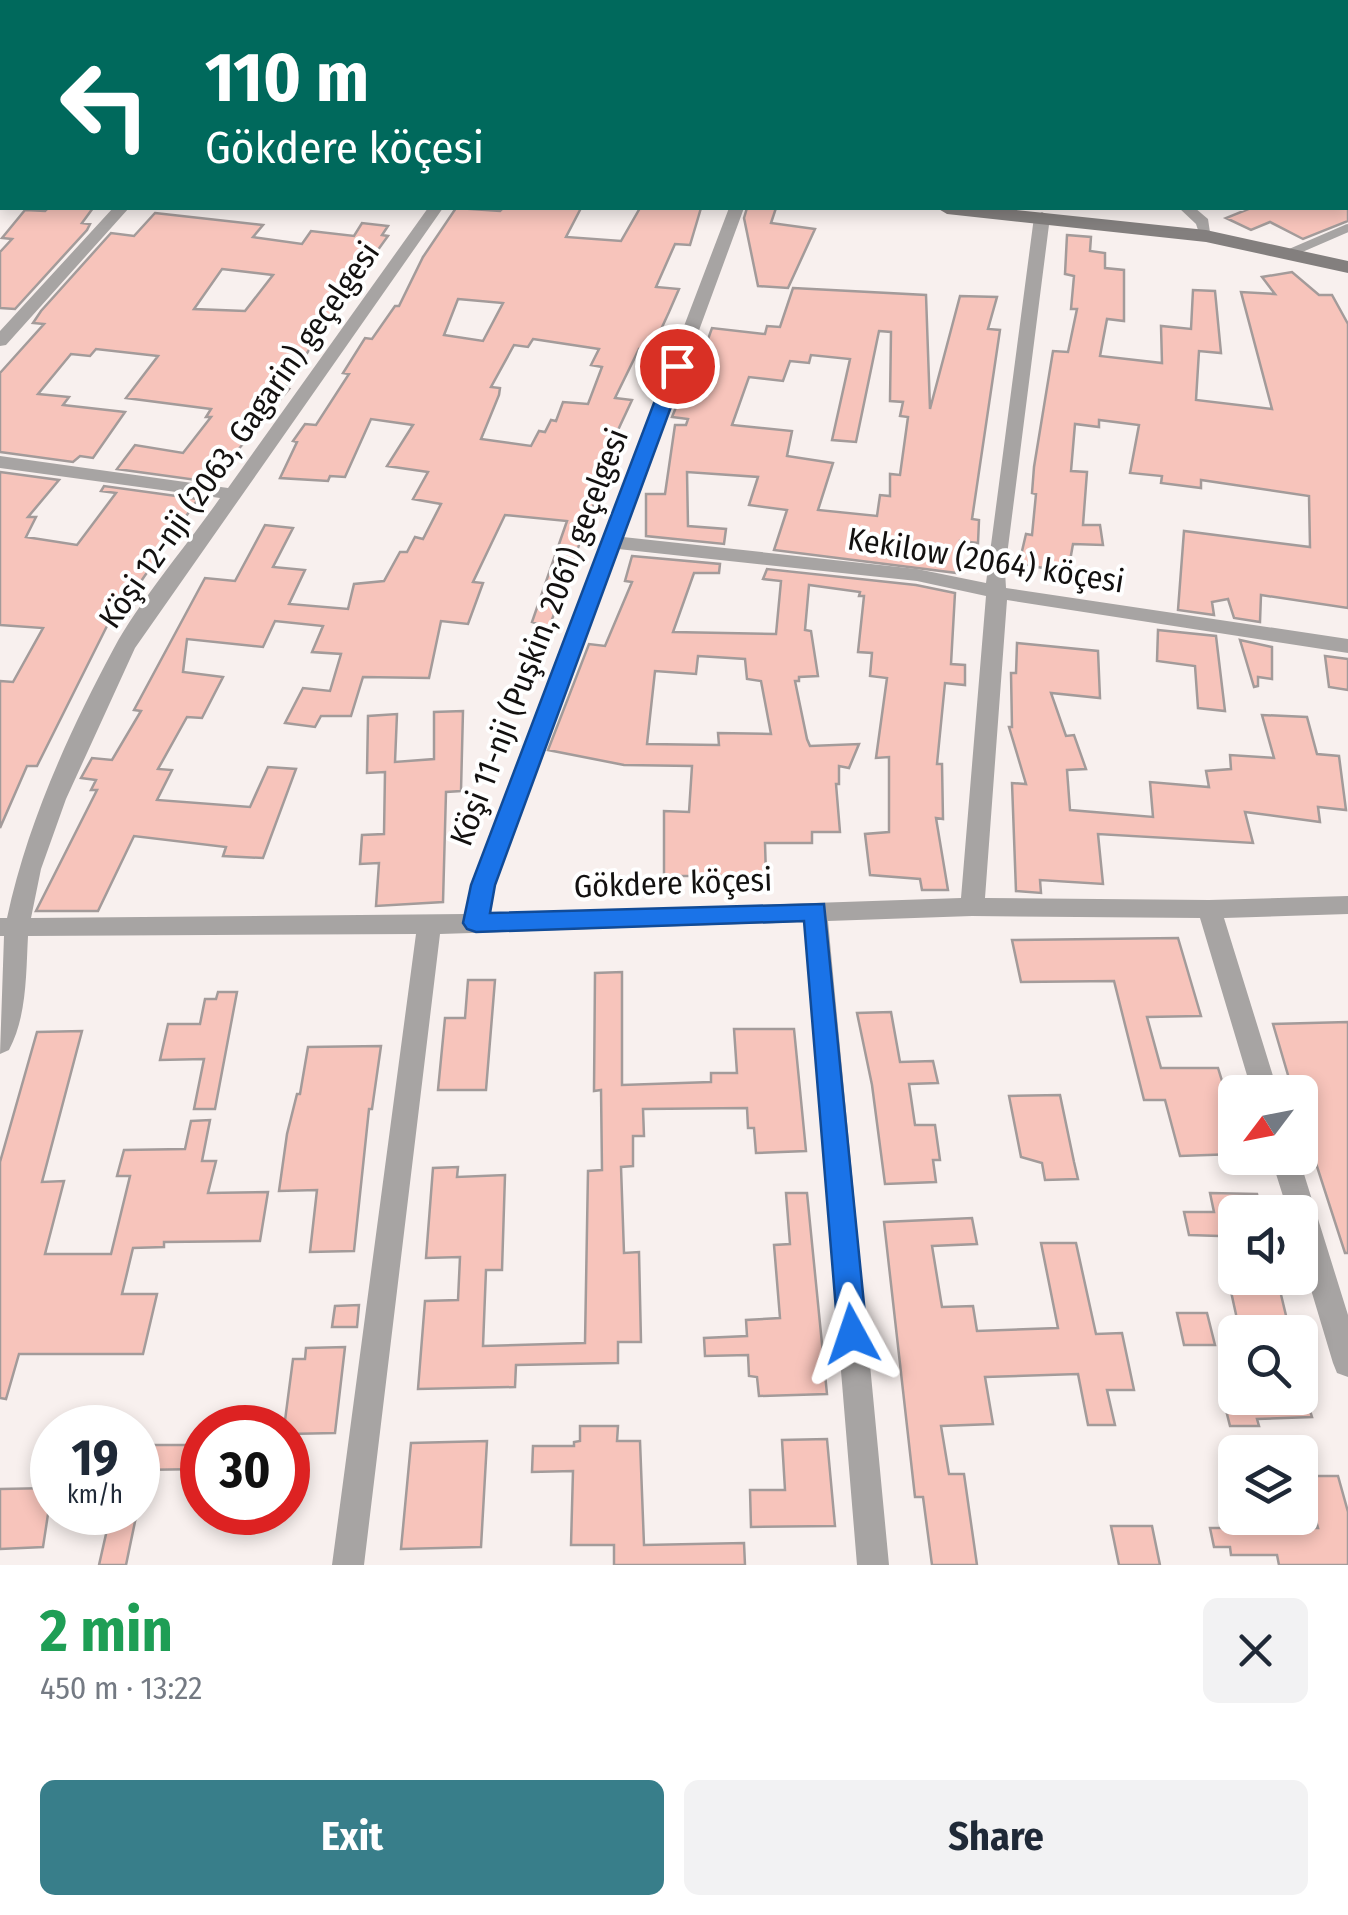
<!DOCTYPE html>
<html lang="en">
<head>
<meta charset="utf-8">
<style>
	:root { --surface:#fff; --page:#f2f2f3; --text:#1f2937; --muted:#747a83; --accent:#387e8a }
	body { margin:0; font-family:"Fira Sans Condensed",sans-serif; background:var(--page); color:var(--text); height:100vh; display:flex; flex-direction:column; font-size:38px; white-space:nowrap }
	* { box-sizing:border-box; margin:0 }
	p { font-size:32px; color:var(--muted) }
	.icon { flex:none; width:55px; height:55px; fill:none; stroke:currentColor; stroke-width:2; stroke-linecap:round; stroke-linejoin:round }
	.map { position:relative; height:1565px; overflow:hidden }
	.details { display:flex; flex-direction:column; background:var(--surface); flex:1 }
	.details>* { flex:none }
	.banner { position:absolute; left:0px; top:0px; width:1350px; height:210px; box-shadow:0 5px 15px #0003; background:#00695c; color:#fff; overflow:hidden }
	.needle { width:65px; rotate:238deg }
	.fabs { position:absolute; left:1218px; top:1075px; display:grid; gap:20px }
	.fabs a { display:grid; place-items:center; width:100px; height:100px; border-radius:15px; background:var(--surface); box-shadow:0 5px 15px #0003; font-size:50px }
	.speed { position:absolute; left:30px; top:1405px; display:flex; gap:20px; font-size:50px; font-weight:700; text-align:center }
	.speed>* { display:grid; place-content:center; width:130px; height:130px; border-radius:50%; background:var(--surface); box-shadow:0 5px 15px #0003; line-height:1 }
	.speed small { font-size:25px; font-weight:400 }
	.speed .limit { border:15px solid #d22; background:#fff; color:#111 }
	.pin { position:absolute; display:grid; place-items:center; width:85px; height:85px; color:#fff; margin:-42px; border:5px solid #fff; border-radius:50%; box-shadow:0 2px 10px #0007 }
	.me { position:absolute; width:110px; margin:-55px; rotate:355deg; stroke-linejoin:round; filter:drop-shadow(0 0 8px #0008) }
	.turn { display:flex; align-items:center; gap:35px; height:210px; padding:0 40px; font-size:45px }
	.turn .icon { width:130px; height:130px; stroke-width:2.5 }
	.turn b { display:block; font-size:70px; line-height:85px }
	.round { display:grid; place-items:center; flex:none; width:105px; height:105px; border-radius:15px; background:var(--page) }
	.summary { display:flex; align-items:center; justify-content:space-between; height:170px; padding:0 40px }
	h1 { font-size:60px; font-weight:700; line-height:75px; color:#1e9e55 }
	.primary-button { display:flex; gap:20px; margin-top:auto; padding:20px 40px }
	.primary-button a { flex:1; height:115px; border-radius:15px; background:var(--accent); color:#fff; font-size:40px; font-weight:700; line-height:115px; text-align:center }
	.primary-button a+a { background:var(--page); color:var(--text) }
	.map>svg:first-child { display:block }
	.building { fill:#f7c4bb; stroke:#a39b9a; stroke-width:2.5; fill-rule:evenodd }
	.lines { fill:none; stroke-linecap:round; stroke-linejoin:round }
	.lane { stroke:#a7a4a3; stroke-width:8 }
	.street { fill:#a7a4a3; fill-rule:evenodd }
	.secondary { fill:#837f7e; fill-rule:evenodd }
	.route { fill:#1a73e8; stroke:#114b97; stroke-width:2.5 }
	.labels { text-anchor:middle; stroke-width:8; stroke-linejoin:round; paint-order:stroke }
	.street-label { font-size:32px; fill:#131110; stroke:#fff }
</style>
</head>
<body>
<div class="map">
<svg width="1348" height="1565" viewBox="0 0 1348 1565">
	<rect width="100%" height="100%" fill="#f8f0ee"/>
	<!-- building -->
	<path class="building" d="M48 208H93L82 223 90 224 87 230 15 309 0 308V252L12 239 2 238 25 210 45 211Z
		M456 208 500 211 503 208H581L566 237 621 241 640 208H701L690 245 675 244 656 287 679 289 669 312 651 351 639 349 615 398 632 400 590 490H599L549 628 532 622 567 521 505 515 473 582 483 583 468 624 441 621 429 678 363 677 351 716H321L315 727 285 723 303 688 330 691 341 654 312 652 323 626 275 621 263 647 187 639 183 672 223 677 202 718 187 717 158 769 172 770 157 800 250 807 268 767 296 769 263 858 223 856 226 847 134 836 98 911H36L97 790H91L96 780 81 778 92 758 112 760 141 711 134 710 205 578 235 581 265 525 293 528 273 567 305 570 289 604 348 609 354 584 384 581 400 552H407L415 537 423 539 441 504 413 499 428 472 387 466 413 425 371 419 345 477 330 476 328 481 280 478 297 442 293 441 305 424 316 425 349 374 343 373 365 338 372 339 395 306H399L423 257ZM458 299 503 303 483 341 444 335ZM533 339 599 349 591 365 602 367 588 404 563 402 556 421 551 420 545 432 539 431 531 446 481 439 499 395 500 388 491 387 514 345 528 347Z
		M747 208H776L771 223 815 229 788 288 758 286 744 218Z
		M1241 208H1348V221L1303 239 1270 222 1251 230 1226 218 1246 210Z
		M155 213 263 225 253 237 302 244 311 231 354 236 362 223 388 226 382 235 388 236 375 254 363 253 334 292 350 294 326 323 285 388 289 389 211 482 117 469 135 445 183 453 211 417H206L211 409 126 398 158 356 96 349 90 356 71 354 38 394 69 397 63 405 125 412 93 458 80 456 73 462 0 452V373L44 324 33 323 41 311 111 233 134 236ZM222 269 273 275 245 311 194 309Z
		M1067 235 1091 237 1090 251 1105 253V268L1124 270V321L1107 319 1100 356 1162 363 1161 326 1191 329 1193 290 1215 291 1221 353 1199 351 1196 400 1272 409 1241 292 1275 294 1262 277 1292 272 1319 295H1332L1348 324V608L1261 595 1260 622 1234 618 1228 599 1212 602 1214 615 1178 610 1184 531 1310 547 1309 496 1201 480V488L1161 483 1162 476 1130 473 1139 425 1099 420V427L1075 424 1071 471 1087 472 1083 525H1100L1103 545 1073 544 1068 572 1019 564 1026 534 1032 535 1036 494 1032 493 1034 467 1053 351 1068 352 1077 309H1071L1074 276 1065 274Z
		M793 288 926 295 930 409 960 296 997 297 988 329 1000 330 972 519 979 520 978 543 960 541 957 573 774 550 787 510 749 505 758 477 687 472 688 526 726 529 724 544 646 536V494H665L675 425H686L688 419 672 417 684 388 690 389 712 328 765 334 767 326 780 327ZM879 331 891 332 890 401 903 402 900 416 908 417 900 475 890 474V496L880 495 877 516 818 510 833 463 787 456 792 431 732 425 749 377 783 381 790 361 809 363 811 355 850 359 832 440 856 442Z
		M0 472 59 480 28 517H36L26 537 77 545 116 493 101 491 104 486 198 499 137 587H143L128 617 112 616 37 766H27L0 828V681L13 682 43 628 0 625Z
		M632 556 720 564 719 573H694L673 632 776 634 781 581 763 579 767 569 916 585 955 593 951 664 965 665V685L945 683 937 764H942L943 819 936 818 948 890H922L920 879 870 875 865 834 889 832V757L876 758 887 678 870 676 872 653 858 652 864 596H859L860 592 809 585 805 630 811 631 818 676 799 677V681H795L807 739 810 746 859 744 849 768 839 766V784H836L840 832H812V843H765L766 876H664V811L689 812 692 766 624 765 548 750 589 644 605 646 632 582 625 581ZM698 656 745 659 747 679 761 681 771 734 718 733 719 745 647 744 655 671 696 674Z
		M1158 630 1216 636 1225 711 1198 708 1195 666 1157 661Z
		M1240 640 1272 647V679L1258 677V686L1254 687Z
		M1017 643 1098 651 1100 698 1051 693 1066 736 1074 735 1086 769 1067 770 1070 810 1153 817 1150 782 1209 787 1206 771 1231 769 1230 755 1274 758 1262 715 1307 717 1317 754 1339 756 1346 810 1318 807 1320 822 1245 812 1253 843 1098 834 1103 884 1040 880 1041 893 1016 891 1012 783 1026 784 1009 727H1012L1011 673H1016Z
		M1325 656 1348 659V690L1329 687Z
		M463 711 461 791 446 792 443 902 376 906 379 863 360 864 362 835 384 834 385 772 367 773 368 716 397 714 395 762 434 759V712Z
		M1178 938 1201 1016 1147 1017 1161 1068H1218L1235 1123V1154L1180 1156 1165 1100H1144L1114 981 1021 982 1012 940Z
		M622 972V1085L711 1082V1073H737L734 1029H794L806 1151 756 1153 754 1128H748L747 1108 643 1109 644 1136H633V1166L621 1167 624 1253 639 1252 641 1342H618V1363L516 1365 515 1387 418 1389 425 1301 458 1300 460 1257 426 1258 433 1168 458 1167 457 1177 505 1175 502 1270H486L483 1346 585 1343 588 1171 602 1170 601 1090 594 1091 595 973Z
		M468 980H495L486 1090H438L445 1018H465Z
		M218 992H237L215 1109H194L204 1059 160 1060 168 1024H200L205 999H216Z
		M891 1012 900 1062 933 1061 938 1083 909 1084 915 1125H935L940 1160H933L936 1182 885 1184 872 1085 857 1013Z
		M1348 1022V1253H1345L1300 1114V1092H1293L1273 1024Z
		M82 1031 42 1182 64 1181 45 1254H111L130 1176H117L124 1150 185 1149 191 1121 210 1120 202 1161H216L208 1193 268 1192 260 1241 164 1242V1247L133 1248 122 1294H157L143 1354H19L6 1399 0 1398V1162L37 1032Z
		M381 1046 372 1109H369L354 1251 310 1252 317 1190 279 1191 287 1134 297 1094H300L308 1047Z
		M1060 1095 1074 1162 1078 1179 1045 1180 1042 1163 1021 1157 1009 1096Z
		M786 1193H807L827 1394 759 1396 757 1377 749 1376 748 1355 705 1356 704 1338 747 1336 746 1320 780 1318 774 1245 790 1244Z
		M1210 1193 1257 1194 1261 1212H1235V1268L1226 1269 1219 1236 1189 1235 1184 1212H1214Z
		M972 1218 977 1244 932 1246 942 1307 973 1306 977 1331 1058 1328 1041 1243H1076L1096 1334 1122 1333 1134 1390H1107L1115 1425H1088L1078 1374 985 1377 993 1424 941 1426 949 1474H964L977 1565H932L923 1497H915L884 1222Z
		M1228 1278H1277L1289 1328H1239Z
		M359 1305 357 1327H332L335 1306Z
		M1177 1313H1207L1215 1345H1184Z
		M345 1347 335 1433 288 1434V1428H284L293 1359H305L306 1348Z
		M1223 1398H1306L1312 1417 1257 1419 1259 1426H1230Z
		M580 1426H618L617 1441H640L644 1545 744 1543 745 1565H614V1545H571L573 1471 532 1472 533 1446H574V1442L580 1441Z
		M827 1439 835 1526 751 1527 750 1490H785L782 1440Z
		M487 1441 481 1547 401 1549 411 1443Z
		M138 1445H202V1469L138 1470Z
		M1304 1476H1338L1348 1512V1565H1279L1277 1555H1231L1230 1547H1214L1210 1528H1318Z
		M52 1488 43 1547 0 1549V1489Z
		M111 1512H137L126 1565H99Z
		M1111 1526H1152L1160 1565H1119Z"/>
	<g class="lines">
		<!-- lane -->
		<path class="lane" d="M1290 253 1348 228"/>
		<!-- street -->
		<path class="street" d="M795 0H810L811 2H797Z
			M2 48V57L0 58V49Z
			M113 208H129L6 345 0 346V331Z
			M428 208H443L135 648 66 799 41 869 31 918 465 914 471 885 729 208H744L623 537 917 569 986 583 1034 217 1042 212 1050 217 1005 571 1006 588 1348 639V653L1007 600 985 898 1209 900 1348 896V914L1224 918 1278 1092H1252L1200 918 972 916 828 921 889 1565H857L804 922 440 934 364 1565H332L416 934 28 936C26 974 27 1016 9 1050L0 1054 4 936H0V918H7C27 824 69 732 114 648 140 600 188 544 220 498L0 468V456L228 488ZM618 549 917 581 986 596 961 898 490 914 495 885Z
			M1179 208H1195L1208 219 1211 239H1201L1196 224Z
			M1271 1158H1299L1348 1315V1377L1337 1373 1333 1363 1300 1253V1212H1288Z"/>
		<!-- secondary -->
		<path class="secondary" d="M0 106 2 107V118H0Z
			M937 208H998L1206 230 1348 261V273L1206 242 947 214Z"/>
	</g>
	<!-- route -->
	<path class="route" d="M677 361 686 366 495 885 490 913 824 904 867 1334 863 1344 852 1348 842 1344 838 1334 804 921 476 932 467 929 463 923 471 885 668 366Z"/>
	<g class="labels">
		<!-- street labels -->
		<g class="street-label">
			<text transform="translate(239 435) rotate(-55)" y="11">Köşi 12-nji (2063, Gagarin) geçelgesi</text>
			<text transform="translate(986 560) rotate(9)" y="11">Kekilow (2064) köçesi</text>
			<text transform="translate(539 637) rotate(-69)" y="11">Köşi 11-nji (Puşkin, 2061) geçelgesi</text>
			<text transform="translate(673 883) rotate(-2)" y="11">Gökdere köçesi</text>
		</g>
	</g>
</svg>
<div class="fabs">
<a><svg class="needle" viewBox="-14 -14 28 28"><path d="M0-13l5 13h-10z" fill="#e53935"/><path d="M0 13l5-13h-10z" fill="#747a83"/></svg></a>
<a><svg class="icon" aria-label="sound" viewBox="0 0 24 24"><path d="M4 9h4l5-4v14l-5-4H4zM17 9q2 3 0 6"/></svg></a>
<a><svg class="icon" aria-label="search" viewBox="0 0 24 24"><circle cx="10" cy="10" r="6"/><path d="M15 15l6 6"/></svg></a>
<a><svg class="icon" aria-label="layers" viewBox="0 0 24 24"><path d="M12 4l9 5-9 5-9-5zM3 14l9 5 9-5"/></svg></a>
</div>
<div class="speed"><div>19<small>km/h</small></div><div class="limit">30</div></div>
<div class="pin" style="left:677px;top:366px;background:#d93025"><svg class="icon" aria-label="arrive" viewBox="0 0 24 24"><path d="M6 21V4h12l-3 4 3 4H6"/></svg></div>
<svg class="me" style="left:852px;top:1334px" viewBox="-20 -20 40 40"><path d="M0-17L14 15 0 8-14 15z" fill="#1a73e8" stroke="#fff" stroke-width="4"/></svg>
<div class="banner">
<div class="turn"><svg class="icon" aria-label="left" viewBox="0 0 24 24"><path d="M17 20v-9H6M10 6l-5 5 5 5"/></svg><div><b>110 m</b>Gökdere köçesi</div></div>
</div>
</div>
<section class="details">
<div class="summary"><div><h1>2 min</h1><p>450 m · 13:22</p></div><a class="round"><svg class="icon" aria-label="close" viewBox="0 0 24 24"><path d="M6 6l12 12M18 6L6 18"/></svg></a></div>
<div class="primary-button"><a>Exit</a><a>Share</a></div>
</section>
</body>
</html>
